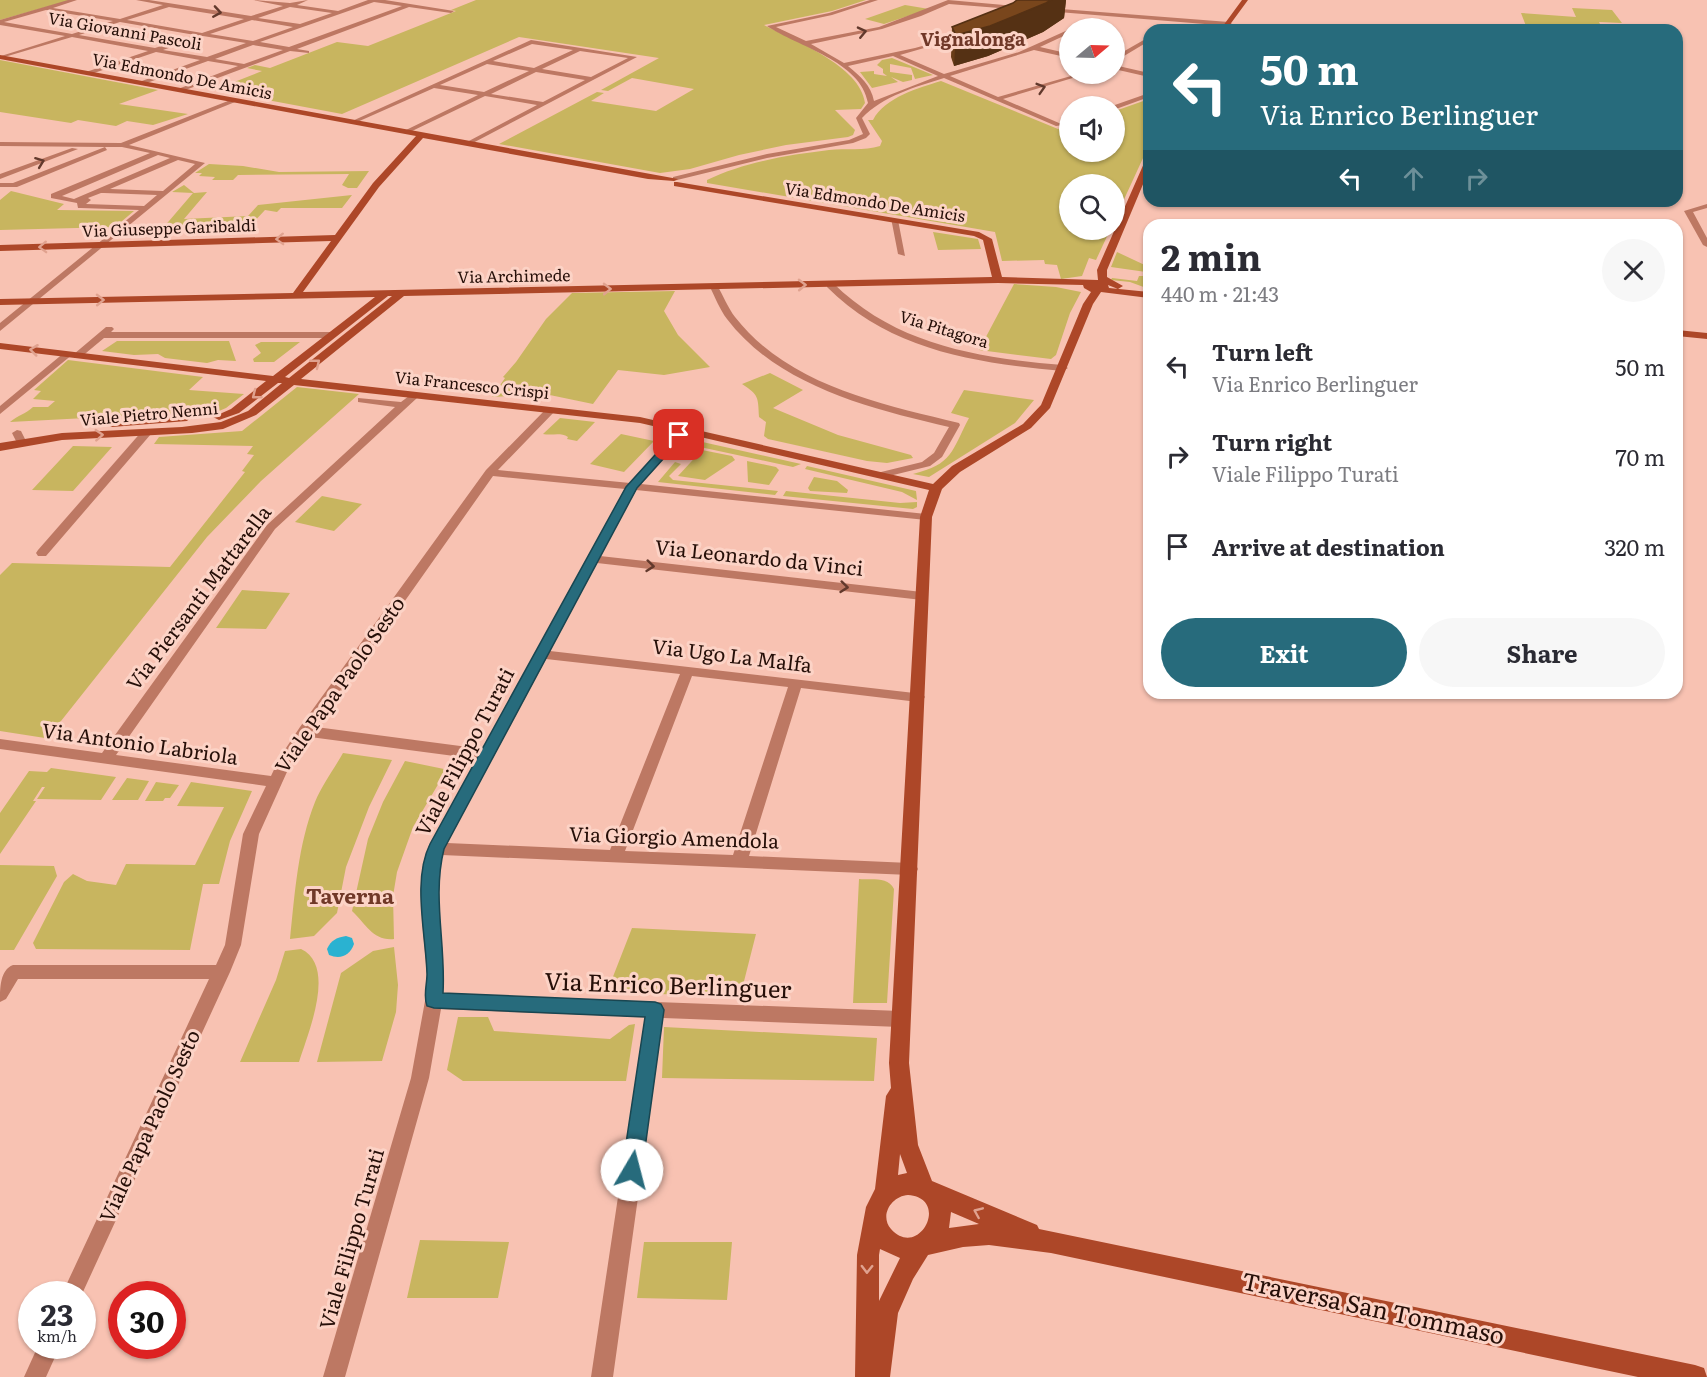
<!DOCTYPE html>
<html lang="en">
<head>
<meta charset="utf-8">
<style>
	:root { --surface:#fff; --page:#f7f7f7; --text:#2b2b33; --muted:#7c7c81; --accent:#276b7c }
	body { margin:0; font-family:Literata,serif; background:var(--page); color:var(--text); height:100vh; display:flex; flex-direction:column; font-size:22px; white-space:nowrap }
	* { box-sizing:border-box; margin:0 }
	p { font-size:20px; color:var(--muted) }
	.icon { flex:none; width:33px; height:33px; fill:none; stroke:currentColor; stroke-width:2; stroke-linecap:round; stroke-linejoin:round }
	.map { position:relative; flex:1; overflow:hidden }
	.side { position:absolute; left:1143px; top:219px; width:540px; height:480px; display:flex; flex-direction:column; background:var(--surface); border-radius:18px; box-shadow:0 2px 4px #0004 }
	.side>* { flex:none }
	.banner { position:absolute; left:1143px; top:24px; width:540px; height:183px; border-radius:18px; box-shadow:0 2px 4px #0004; background:#276b7c; color:#fff; overflow:hidden }
	.needle { width:39px; rotate:71deg }
	.fabs { position:absolute; left:1059px; top:18px; display:grid; gap:12px }
	.fabs a { display:grid; place-items:center; width:66px; height:66px; border-radius:50%; background:var(--surface); box-shadow:0 2px 4px #0004; font-size:30px }
	.speed { position:absolute; left:18px; top:1281px; display:flex; gap:12px; font-size:30px; font-weight:700; text-align:center }
	.speed>* { display:grid; place-content:center; width:78px; height:78px; border-radius:50%; background:var(--surface); box-shadow:0 2px 4px #0004; line-height:1 }
	.speed small { font-size:15px; font-weight:400 }
	.speed .limit { border:9px solid #d22; background:#fff; color:#111 }
	.pin { position:absolute; display:grid; place-items:center; width:51px; height:51px; color:#fff; margin:-26px; border-radius:12px; box-shadow:0 3px 9px #0006 }
	.me { position:absolute; width:66px; margin:-33px; rotate:8deg; stroke-linejoin:round; filter:drop-shadow(0 0 4px #0008) }
	.turn { display:flex; align-items:center; gap:21px; height:126px; padding:0 18px; font-size:27px }
	.turn .icon { width:78px; height:78px; stroke-width:2.5 }
	.turn b { display:block; font-size:42px; line-height:51px }
	.lanes { display:flex; align-items:center; height:57px; padding:0 18px; background:#0003; justify-content:center; gap:30px; direction:ltr }
	.lanes .off { opacity:.35 }
	.round { display:grid; place-items:center; flex:none; width:63px; height:63px; border-radius:32px; background:var(--page) }
	.head { display:flex; align-items:center; justify-content:space-between; height:102px; padding:0 18px }
	h1 { font-size:36px; font-weight:700; line-height:45px }
	.button { display:flex; gap:12px; margin-top:auto; padding:12px 18px }
	.button a { flex:1; height:69px; border-radius:36px; background:var(--accent); color:#fff; font-size:24px; font-weight:700; line-height:69px; text-align:center }
	.button a+a { background:var(--page); color:var(--text) }
	ul { padding:0; list-style:none }
	li { display:flex; align-items:center; gap:18px; height:90px; padding:0 18px }
	li div { flex:1 }
	li b { display:block; font-size:22px }
	li em { font-style:normal }
	.map>svg:first-child { display:block }
	.green { fill:#c8b55f }
	.water { fill:#2ab2d1 }
	.lines { fill:none; stroke-linecap:round; stroke-linejoin:round }
	.street { fill:#bd7863; fill-rule:evenodd }
	.secondary { fill:#ad4728; fill-rule:evenodd }
	.wall { fill:#683c18 }
	.shaded-wall { fill:#553114 }
	.building { fill:#79461c; stroke:#553114; stroke-width:1.5 }
	.oneway { stroke:#62392c }
	.oneway2 { stroke:#e0a28f }
	.route { fill:#276b7c; stroke:#194651; stroke-width:1.5 }
	.labels { text-anchor:middle; stroke-width:6; stroke-linejoin:round; paint-order:stroke }
	.far-street-label { font-size:16px; fill:#260f08; stroke:#fcd3c6 }
	.far-neighbourhood-label { font-size:18px; font-weight:bold; fill:#703828; stroke:#fcd3c6 }
	.street-label { font-size:20px; fill:#260f08; stroke:#fcd3c6 }
	.neighbourhood-label { font-size:21px; font-weight:bold; fill:#703828; stroke:#fcd3c6 }
	.near-street-label { font-size:24px; fill:#260f08; stroke:#fcd3c6 }
</style>
</head>
<body>
<div class="map">
<svg width="1707" height="1377" viewBox="0 0 1707 1377">
	<rect width="100%" height="100%" fill="#f8c2b2"/>
	<!-- green -->
	<path class="green" d="M0 0H71L0 20Z
		M476 0H866L832 11 764 25C793 40 861 66 865 103L861 109 835 110 855 130 853 135 848 137 786 145 739 155 690 169 660 173 499 144 597 92 604 93 591 101 656 111 694 89 632 78 608 91 601 90 659 58 519 37 342 114 214 90 262 71 247 68 255 65 270 68 337 42 368 46 456 11 451 10Z
		M905 5 929 9 884 24 865 19Z
		M1572 8 1612 10 1622 23 1599 22 1601 26 1614 30H1525L1523 27 1526 26 1521 13 1576 17Z
		M892 58 933 75 915 79 911 68 890 64V72L912 75V80L903 82 891 77 898 82 872 88 860 72 874 71V74L887 76 883 73V69L877 65 882 60Z
		M0 60 158 90 119 104 188 114 153 125 127 121 116 126 78 120 71 123 0 112Z
		M941 81 1058 129 1069 125 1070 152H1114L1115 111 1149 99V145L1115 219 1114 184H1070V230H1110L1096 260 1089 258 1082 276 1061 279 1057 265 1045 264 1044 260 1002 261 995 232 707 183V180C744 162 788 155 829 150 846 148 864 151 880 146L882 141 868 120H873C885 97 919 88 941 81Z
		M209 164 243 166 279 172 369 171 357 188H348L342 185 349 174 238 175 233 180H212L215 177 199 176 202 173H195Z
		M184 185 194 193 207 192 184 219 248 216 258 205 352 195 342 208H281L277 212 265 210 250 226 163 228 193 193 172 192Z
		M11 191 64 204 57 210 134 211 115 227 0 230V200Z
		M933 232 978 239 981 249 938 250Z
		M1117 252 1149 267V289L1130 282 1111 280 1112 278 1137 281 1139 276H1145L1146 272 1111 267Z
		M1014 284 1056 287 1081 292 1070 313 1056 355 1051 359 979 350Z
		M675 291 664 311 678 335 710 367 664 375 618 370 593 404 545 394 492 397 505 378 503 377 516 362 546 319 572 293Z
		M117 341H229L236 361 218 360 207 363 165 358 158 354 134 355 102 351Z
		M261 342H300L274 362H254L253 359 261 353 255 345Z
		M68 360 203 377 189 390 244 394 226 408 219 411 10 422C18 415 26 414 33 407H48L55 401 33 399 41 391 34 390Z
		M770 373 803 390 773 408 838 435 911 455 913 458 887 463 867 461 768 439 764 436 766 422 759 417C758 397 759 395 742 384Z
		M297 387 359 394 261 481 207 537 61 721 45 738 0 731V575L12 563 170 567 245 472 242 471 254 455 247 454 253 446 154 444 159 437 242 431Z
		M964 390 1034 400 1015 423 929 477 913 474C953 464 951 452 969 418L951 413Z
		M560 418 595 422 577 441 567 439 568 437C560 432 552 436 543 434Z
		M621 434 654 441 624 472 590 464Z
		M693 441H698L801 464 793 467 700 447 684 460 677 458Z
		M73 446 112 447 73 491 32 490Z
		M702 450 732 456 735 460 705 480 678 476Z
		M747 461 776 467 779 470 769 485 748 482Z
		M675 462 681 464 669 476 673 480 778 491 775 495 658 482Z
		M807 466 916 491 917 500 902 492 805 469Z
		M814 477 837 481 848 490 847 493 810 491 808 488Z
		M786 491 900 503 917 502V507L913 509 783 496Z
		M322 496 362 504 334 531 295 522Z
		M242 590 290 593 266 629 216 628Z
		M343 753 392 760 369 807 346 867 337 913 314 936 290 939C295 892 298 845 315 802 322 785 334 769 343 753Z
		M405 761 444 769 443 776 413 827 397 872 393 896 394 939C373 941 367 925 352 911L368 839 383 802Z
		M51 768 116 777 101 800 37 799 45 787H42L33 801H36L0 854V813L29 771 47 772Z
		M127 778 149 781 138 800H112Z
		M156 782 179 785 170 798H165L163 801H145Z
		M191 782 252 791 230 841 219 884H203L190 950 36 949 33 943 37 935 64 882 73 874 87 881 116 885 126 864 195 865 224 807 177 806Z
		M0 865 54 866 57 876 14 950H0Z
		M859 879C871 880 888 876 894 889L887 1003H853Z
		M632 928 756 934 740 997 607 992Z
		M394 947 398 985 396 1012 382 1061 317 1062 341 973 373 951Z
		M301 949C337 966 308 1033 299 1062H240L276 980 285 951Z
		M458 1017H488L494 1031 610 1039 629 1025 635 1024 626 1081H463L447 1070Z
		M664 1027 877 1038 874 1081 662 1078Z
		M420 1240 509 1242 498 1298H407Z
		M644 1242H732L727 1300 637 1298Z"/>
	<!-- water -->
	<path class="water" d="M346 936 352 938 354 944C350 955 341 960 329 955L327 949C331 940 336 938 346 936Z"/>
	<g class="lines">
		<!-- street -->
		<path class="street" d="M68 0H77L53 8 120 19 163 5 136 0H149L251 16 283 6 253 0 290 3 308 0 297 5 338 11 368 0H385L454 11 451 13 409 7 297 49 309 51V53L290 51 180 92 178 89 238 66 208 61 141 85 139 82 200 60 156 52 88 75 86 72 148 51 72 37 1 58V56L65 36 0 25V20ZM374 2 402 6 289 47 260 42ZM169 7 244 19 202 33 127 20ZM290 7 332 13 300 24 258 18ZM46 10 113 21 72 34 4 22ZM252 20 293 27 253 41 210 34ZM120 22 195 35 155 48 79 35ZM203 36 246 43 207 57 163 50ZM253 45 283 50 244 64 215 59Z
			M870 0H878L832 15 776 27 806 41 879 27 948 0 1025 7 1023 10 949 4 921 16 882 29 811 44 844 63 915 48 969 33V35L900 55 944 74 1019 52 1070 29V33L1040 47 1070 54V58L1034 50 950 76 998 97 1078 74H1086L1003 99 1059 123 1070 120V124L1056 126 944 78C915 87 883 96 862 118L870 134 866 138 853 143 767 158 673 181V177L767 154 849 140 863 134 856 118 868 103C861 61 798 47 767 26L829 13ZM893 56 938 76 874 101C871 85 860 76 848 66Z
			M1048 8 1229 22 1232 24 1229 26 1046 11Z
			M1149 37V41L1114 62V57Z
			M531 40 637 57 469 145 467 142 537 105 485 96 410 132H406V130L478 95 434 88 355 123 350 122ZM532 44 573 50 534 68 493 61ZM580 51 628 58 591 77 542 69ZM487 64 529 71 484 92 440 85ZM536 72 585 80 543 102 491 94Z
			M1114 65 1149 73V77L1114 69Z
			M1149 93V97L1116 109 1112 106Z
			M233 99 235 102 129 145 205 163 0 331V323L139 210 81 208H78L77 203 51 198V194L150 153 122 147H105L107 150 17 187H0V183H13L105 147 0 146V142L121 143ZM158 155 170 158 74 199 62 196ZM178 160 195 164 163 191 110 189ZM101 193H104L157 195 144 206 86 204 91 200 88 198Z
			M72 148 78 149 0 179V174Z
			M1707 204V208L1693 212 1707 238V247L1703 245 1684 211Z
			M891 218 898 220 905 256 898 254Z
			M827 283H833C896 345 978 358 1063 365L1068 368 1063 371C976 363 891 351 827 287Z
			M711 285H717C723 295 728 308 735 317 788 385 880 404 959 423L960 425 942 457 930 466 881 478 877 477V473L922 462 934 453 949 427C871 409 778 386 727 319 720 310 715 297 710 287Z
			M106 327H112L114 329 111 332H332L337 335 332 338H104L80 358H74V354Z
			M65 352 73 354 0 414V406Z
			M413 393 417 394V398L275 529 116 755 271 776 280 757 300 727 486 470 547 408H555L556 410 498 470 630 483 680 428 684 427 689 430 688 432 641 484 926 514 932 517 926 520 636 490 600 556 922 592 928 596 922 600 597 563 550 651 923 694 925 697 923 700 918 702 801 688 749 856 910 863 916 865 918 869 916 873 910 875 442 855 438 872 443 994 900 1011 906 1013 909 1019 906 1025 900 1027 663 1018 613 1377H591L645 1017 441 1009 429 1078 345 1377H323L411 1078 425 1001 427 975 422 920V872L428 849 477 759 310 737 291 763 259 834 241 945 230 972 82 1294H62L209 979H18L6 999 0 1002C0 988 0 970 13 965H216L225 945 243 834 266 786 0 749V739L102 753 267 525 395 407 358 402V398L401 402ZM493 476 625 489 483 749 316 727ZM546 659 680 674 610 850 447 843ZM692 676 788 687 733 855 625 851Z
			M147 429 151 430V434L46 556H38L36 553 38 550 143 430Z
			M17 430 21 431 26 441 25 443 21 444 17 443 12 433Z
			M38 1346H60L46 1377H24Z"/>
		<!-- secondary -->
		<path class="secondary" d="M1242 0H1248L1226 30H1220Z
			M0 55 678 179 674 181 648 179 423 138 379 187 303 292 992 277 983 240 974 236 674 186V182H677L979 232 992 239 1002 277 1098 280 1097 270 1145 161 1149 159V170L1107 270V277L1123 286 1118 289 1108 285 1109 288 1149 292V298L1101 292 1093 304 1050 408 1031 428 960 472 942 489 932 517 909 1063 918 1145 932 1181 1037 1225 1039 1229 1695 1365 1704 1368 1707 1377H1638L1051 1253 989 1245 963 1247 928 1255 913 1279 898 1313 890 1377H855L857 1255 866 1207 875 1189 886 1096 891 1088 889 1063 920 517 929 490 640 423 294 385 256 415 223 429 192 433 62 440 0 451V443L62 433 182 427 221 422 248 411 282 383H278L239 413 219 420 213 417 231 409 266 381 0 349V343L273 376 375 297 0 305V299L293 293 331 241 0 251V245L335 235 373 183 416 136 0 59ZM998 283 1083 285 1084 288 1091 292 1083 304 1041 405 1023 424 952 466 933 484 640 417 301 379 404 296ZM388 296H392L289 378 285 377ZM900 1154 907 1173 898 1175ZM908 1195C951 1198 919 1260 891 1229 879 1215 892 1196 908 1195ZM951 1212 979 1224 949 1228ZM880 1249 900 1258 879 1301V1255Z
			M1677 330 1707 333V339L1677 336Z
			M183 416 189 419 187 421 112 427 106 424 112 421Z"/>
	</g>
	<!-- wall -->
	<path class="wall" d="M1017 0H1066L1064 18 1043 32 988 56 954 66 951 57 952 27 1013 3Z"/>
	<!-- shaded-wall -->
	<path class="shaded-wall" d="M1051 0H1066L1064 18 1043 32 988 56 954 66 956 35Z"/>
	<!-- building -->
	<path class="building" d="M1017 0H1051L1046 3 990 26 956 35 952 27 1013 3Z"/>
	<!-- one-way arrows -->
	<defs><path id="oneway-chevron" d="M-2-3.5L2.5 0L-2 3.5" fill="none" stroke-width="1.6" stroke-linecap="round" stroke-linejoin="round" transform="scale(1.5)"/></defs>
	<g class="oneway">
		<use href="#oneway-chevron" transform="translate(217 12) rotate(9)"/>
		<use href="#oneway-chevron" transform="translate(862 32) rotate(-13)"/>
		<use href="#oneway-chevron" transform="translate(1041 88) rotate(-17)"/>
		<use href="#oneway-chevron" transform="translate(40 162) rotate(-21)"/>
		<use href="#oneway-chevron" transform="translate(650 566) rotate(6)"/>
		<use href="#oneway-chevron" transform="translate(844 587) rotate(6)"/>
	</g>
	<g class="oneway2">
		<use href="#oneway-chevron" transform="translate(280 239) rotate(178)"/>
		<use href="#oneway-chevron" transform="translate(43 247) rotate(178)"/>
		<use href="#oneway-chevron" transform="translate(802 285) rotate(-1)"/>
		<use href="#oneway-chevron" transform="translate(607 289) rotate(-1)"/>
		<use href="#oneway-chevron" transform="translate(100 300) rotate(-1)"/>
		<use href="#oneway-chevron" transform="translate(34 350) rotate(-173)"/>
		<use href="#oneway-chevron" transform="translate(316 363) rotate(-39)"/>
		<use href="#oneway-chevron" transform="translate(256 395) rotate(142)"/>
		<use href="#oneway-chevron" transform="translate(99 435) rotate(-3)"/>
		<use href="#oneway-chevron" transform="translate(978 1212) rotate(-157)"/>
		<use href="#oneway-chevron" transform="translate(867 1269) rotate(91)"/>
	</g>
	<!-- route -->
	<path class="route" d="M679 432 684 435 682 438 637 488 444 849C432 897 446 944 443 993L655 1002 661 1004 664 1010 642 1170 639 1177 632 1180 625 1177 622 1170 645 1017 434 1008 427 1006C423 996 427 985 427 974 426 935 412 880 430 844L626 487 675 433Z"/>
	<g class="labels">
		<!-- far-street labels -->
		<g class="far-street-label">
			<text transform="translate(125 31) rotate(10)" y="6">Via Giovanni Pascoli</text>
			<text transform="translate(182 76) rotate(11)" y="6">Via Edmondo De Amicis</text>
			<text transform="translate(875 202) rotate(9)" y="6">Via Edmondo De Amicis</text>
			<text transform="translate(169 228) rotate(-2)" y="6">Via Giuseppe Garibaldi</text>
			<text transform="translate(514 276) rotate(-1)" y="6">Via Archimede</text>
			<text transform="translate(944 329) rotate(17)" y="6">Via Pitagora</text>
			<text transform="translate(472 385) rotate(6)" y="6">Via Francesco Crispi</text>
			<text transform="translate(149 414) rotate(-5)" y="6">Viale Pietro Nenni</text>
		</g>
		<!-- far-neighbourhood labels -->
		<g class="far-neighbourhood-label">
			<text x="973" y="46">Vignalonga</text>
		</g>
		<!-- street labels -->
		<g class="street-label">
			<text transform="translate(759 558) rotate(6)" y="7">Via Leonardo da Vinci</text>
			<text transform="translate(199 598) rotate(-53)" y="7">Via Piersanti Mattarella</text>
			<text transform="translate(732 656) rotate(7)" y="7">Via Ugo La Malfa</text>
			<text transform="translate(340 685) rotate(-55)" y="7">Viale Papa Paolo Sesto</text>
			<text transform="translate(140 744) rotate(8)" y="7">Via Antonio Labriola</text>
			<text transform="translate(465 752) rotate(-62)" y="7">Viale Filippo Turati</text>
			<text transform="translate(674 838) rotate(2)" y="7">Via Giorgio Amendola</text>
			<text transform="translate(150 1126) rotate(-65)" y="7">Viale Papa Paolo Sesto</text>
			<text transform="translate(352 1239) rotate(-74)" y="7">Viale Filippo Turati</text>
		</g>
		<!-- neighbourhood labels -->
		<g class="neighbourhood-label">
			<text x="350" y="904">Taverna</text>
		</g>
		<!-- near-street labels -->
		<g class="near-street-label">
			<text transform="translate(668 986) rotate(2)" y="8">Via Enrico Berlinguer</text>
			<text transform="translate(1373 1309) rotate(12)" y="8">Traversa San Tommaso</text>
		</g>
	</g>
</svg>
<div class="fabs">
<a><svg class="needle" viewBox="-14 -14 28 28"><path d="M0-13l5 13h-10z" fill="#e53935"/><path d="M0 13l5-13h-10z" fill="#7c7c81"/></svg></a>
<a><svg class="icon" aria-label="sound" viewBox="0 0 24 24"><path d="M4 9h4l5-4v14l-5-4H4zM17 9q2 3 0 6"/></svg></a>
<a><svg class="icon" aria-label="search" viewBox="0 0 24 24"><circle cx="10" cy="10" r="6"/><path d="M15 15l6 6"/></svg></a>
</div>
<div class="speed"><div>23<small>km/h</small></div><div class="limit">30</div></div>
<div class="pin" style="left:679px;top:435px;background:#d93025"><svg class="icon" aria-label="arrive" viewBox="0 0 24 24"><path d="M6 21V4h12l-3 4 3 4H6"/></svg></div>
<svg class="me" style="left:632px;top:1170px" viewBox="-20 -20 40 40"><circle r="19" fill="#fff"/><path d="M0-13L10 11 0 6-10 11z" fill="#276b7c"/></svg>
<div class="banner">
<div class="turn"><svg class="icon" aria-label="left" viewBox="0 0 24 24"><path d="M17 20v-9H6M10 6l-5 5 5 5"/></svg><div><b>50 m</b>Via Enrico Berlinguer</div></div>
<div class="lanes"><svg class="icon" aria-label="left" viewBox="0 0 24 24"><path d="M17 20v-9H6M10 6l-5 5 5 5"/></svg><svg class="icon off" aria-label="ahead" viewBox="0 0 24 24"><path d="M12 20V5M6 11l6-6 6 6"/></svg><svg class="icon off" aria-label="right" viewBox="0 0 24 24"><path d="M7 20v-9h11M14 6l5 5-5 5"/></svg></div>
</div>
<section class="side">
<div class="head"><div><h1>2 min</h1><p>440 m · 21:43</p></div><a class="round"><svg class="icon" aria-label="close" viewBox="0 0 24 24"><path d="M6 6l12 12M18 6L6 18"/></svg></a></div>
<ul>
<li><svg class="icon" aria-label="left" viewBox="0 0 24 24"><path d="M17 20v-9H6M10 6l-5 5 5 5"/></svg><div><b>Turn left</b><p>Via Enrico Berlinguer</p></div><em>50 m</em></li>
<li><svg class="icon" aria-label="right" viewBox="0 0 24 24"><path d="M7 20v-9h11M14 6l5 5-5 5"/></svg><div><b>Turn right</b><p>Viale Filippo Turati</p></div><em>70 m</em></li>
<li><svg class="icon" aria-label="arrive" viewBox="0 0 24 24"><path d="M6 21V4h12l-3 4 3 4H6"/></svg><div><b>Arrive at destination</b></div><em>320 m</em></li>
</ul>
<div class="button"><a>Exit</a><a>Share</a></div>
</section>
</div>
</body>
</html>
